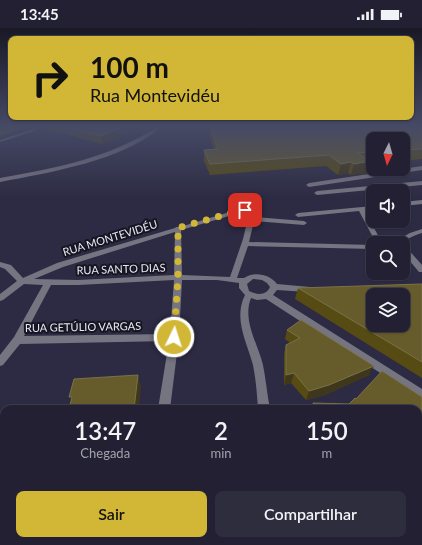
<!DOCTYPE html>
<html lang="pt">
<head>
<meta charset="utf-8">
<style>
	:root { --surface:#222032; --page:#2e2d3e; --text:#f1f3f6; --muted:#a2a3ac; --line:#3f3e4d; --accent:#d2b736 }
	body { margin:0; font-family:Lato,sans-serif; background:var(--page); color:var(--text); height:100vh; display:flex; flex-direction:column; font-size:15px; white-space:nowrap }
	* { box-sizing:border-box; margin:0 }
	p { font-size:13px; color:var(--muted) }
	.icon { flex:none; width:22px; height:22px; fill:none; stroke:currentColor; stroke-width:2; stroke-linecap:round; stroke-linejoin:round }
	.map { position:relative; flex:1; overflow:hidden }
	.details { position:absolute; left:0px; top:377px; width:422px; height:140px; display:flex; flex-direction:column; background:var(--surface); border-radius:12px 12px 0 0; box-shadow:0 1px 3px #0004,0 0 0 1px var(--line) }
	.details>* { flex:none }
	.hud { position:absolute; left:8px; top:8px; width:406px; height:84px; border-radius:8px; box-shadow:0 1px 3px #0004,0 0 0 1px var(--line); background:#d2b736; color:#111; overflow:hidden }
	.needle { width:26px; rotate:185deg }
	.fabs { position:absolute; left:366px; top:104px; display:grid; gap:8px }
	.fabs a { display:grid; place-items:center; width:44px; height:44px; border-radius:8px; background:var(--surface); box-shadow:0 1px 3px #0004,0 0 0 1px var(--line); font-size:20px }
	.pin { position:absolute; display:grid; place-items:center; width:34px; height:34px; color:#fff; margin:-17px; border-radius:8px; box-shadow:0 2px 6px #0006 }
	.me { position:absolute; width:44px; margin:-22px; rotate:4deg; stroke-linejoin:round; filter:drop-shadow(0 0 3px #0008) }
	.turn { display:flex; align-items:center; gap:14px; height:84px; padding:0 16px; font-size:18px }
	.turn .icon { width:52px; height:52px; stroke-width:2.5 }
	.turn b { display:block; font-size:28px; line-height:34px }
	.eta { display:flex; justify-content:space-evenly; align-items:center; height:68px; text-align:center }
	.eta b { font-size:24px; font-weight:600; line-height:28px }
	.action { display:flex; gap:8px; margin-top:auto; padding:8px 16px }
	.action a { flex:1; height:46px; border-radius:8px; background:var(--accent); color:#111; font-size:16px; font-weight:600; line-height:46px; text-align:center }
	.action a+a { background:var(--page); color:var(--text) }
	.status { display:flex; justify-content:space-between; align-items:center; height:28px; padding:0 20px; background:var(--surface); direction:ltr }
	.status svg { height:11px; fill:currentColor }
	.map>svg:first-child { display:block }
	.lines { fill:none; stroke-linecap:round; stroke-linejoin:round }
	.street { fill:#757481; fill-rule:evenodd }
	.wall { fill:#564b12 }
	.shaded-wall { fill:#3f371b }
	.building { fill:#665c2b; stroke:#7a714b; fill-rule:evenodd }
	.route { stroke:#d2b736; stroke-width:7; stroke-dasharray:0 12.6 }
	.labels { text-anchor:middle; stroke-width:4; stroke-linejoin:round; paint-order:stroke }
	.street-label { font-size:11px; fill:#e7e7f7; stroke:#161520 }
</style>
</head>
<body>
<div class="status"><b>13:45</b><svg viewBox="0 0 49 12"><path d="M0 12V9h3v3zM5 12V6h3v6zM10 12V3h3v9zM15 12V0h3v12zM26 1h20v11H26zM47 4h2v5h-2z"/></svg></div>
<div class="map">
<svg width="422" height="517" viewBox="0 0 422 517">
	<rect width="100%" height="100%" fill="#2d2b43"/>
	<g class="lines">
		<!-- street -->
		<path class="street" d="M34 98H38L35 103 0 114V112L32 101Z
			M159 98H163C122 133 52 144 0 154V150C59 139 107 131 159 98Z
			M422 138V142L309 159 306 157 309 155Z
			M422 153V157L317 167 314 165 317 163Z
			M422 172V176L403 178V174Z
			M373 178V182L365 183 382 215H376L359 183 298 189 295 187 298 185Z
			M249 181 255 186V189L304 193 307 195 304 197 254 193 249 214 373 217V221L248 218 237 250H244C254 243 270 246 277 256L310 259 311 261 310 263 307 264 277 262 273 267 422 361V372L266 271 257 272 251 270C242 292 258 316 263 337 266 352 267 366 270 381H258C257 366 256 352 253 337 247 314 233 291 245 267L239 260V255L217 252H182L179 309 170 381H158L169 313 20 316 3 337 0 338V327L14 309 43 257 24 256 3 272 0 273V266L17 253 5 241 0 239V234L11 237 23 250 57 235 175 200 176 199H180L233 183ZM247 185 249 186 243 211 230 249 182 247 181 202 236 186ZM175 204 174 247 78 252 34 251 63 239ZM253 251 262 252 267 255 270 259C266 268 257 267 249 263L247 256ZM174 252 170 306 24 308 51 257H78Z
			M422 201V205C411 208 403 215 392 215L410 205Z
			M403 219H406L422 237V244H419L403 225Z
			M0 391H4V401H0Z
			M142 513H156V517H142Z
			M274 513H288V517H274Z
			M326 513H343L344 517H328Z"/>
	</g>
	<!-- wall -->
	<path class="wall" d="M39 98H145L102 116 42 100V98L39 99Z
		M224 98H422V131L403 133V111H373V135H369L366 145 351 147 348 145 338 147 326 138 210 147 204 133V122H214L210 109V99Z
		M422 256V350L295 271 298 260Z
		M287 302 369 347 325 367 306 372 291 355 284 357V326L286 317 290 315 285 311Z
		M422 369V448L418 455V416L420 413 418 412V381H311L313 375 349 376 356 371Z
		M0 417H4V487H0Z
		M422 486V517H401L403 513H418V493Z
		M373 513H379L376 516Z"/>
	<!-- shaded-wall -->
	<path class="shaded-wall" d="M27 98H33L31 100 0 111V107Z
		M125 98H145L102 116 101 108Z
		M370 133 366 145 351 147 354 136Z
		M351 134 348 145 338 147 341 136Z
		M374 338 369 347 325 367 306 372 309 363Z
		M294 345 291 355 284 357 286 347Z
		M138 347 141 359 139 381H134Z
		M4 442V460L0 456V451Z"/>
	<!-- building -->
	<path class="building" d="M3 98H27L0 107V99Z
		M63 98H125L101 108Z
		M229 98H422V106L420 107 422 108V121L403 122V111H373V124L357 125 370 133 354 136 351 134 341 136 329 127 210 136 204 122 218 121 210 99Z
		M422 256V334L298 260ZM373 267H403V297H373Z
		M301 292 374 338 329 357 309 363 294 345 286 347V317L300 310 287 302Z
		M382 343 422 369V401L418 398V381H314L313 375 349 376 355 370 356 371Z
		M138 347 134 381H69L72 369H69L74 351Z
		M422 413V448L418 455V420Z
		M0 417H4V442L0 451Z
		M4 454V477H0V455Z
		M422 494V517H405L407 513H418V502Z"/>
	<!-- sky -->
	<linearGradient id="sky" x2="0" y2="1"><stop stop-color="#191825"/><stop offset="0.58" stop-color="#464a66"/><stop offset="1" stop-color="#464a66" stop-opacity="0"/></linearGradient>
	<rect width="422" height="170" fill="url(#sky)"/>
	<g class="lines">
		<!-- route -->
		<path class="route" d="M174 309 178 250V200L234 184 245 182"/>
	</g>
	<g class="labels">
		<!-- street labels -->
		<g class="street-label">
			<text transform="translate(110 210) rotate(-17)" y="4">RUA MONTEVIDÉU</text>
			<text transform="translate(121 241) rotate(-2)" y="4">RUA SANTO DIAS</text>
			<text transform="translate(83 299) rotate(-1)" y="4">RUA GETÚLIO VARGAS</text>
		</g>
	</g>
</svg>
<div class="fabs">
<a><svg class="needle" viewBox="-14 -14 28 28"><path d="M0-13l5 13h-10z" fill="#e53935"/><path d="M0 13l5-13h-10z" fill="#a2a3ac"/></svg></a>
<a><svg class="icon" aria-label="sound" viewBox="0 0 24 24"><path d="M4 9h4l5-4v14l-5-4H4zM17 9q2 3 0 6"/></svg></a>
<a><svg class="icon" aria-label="search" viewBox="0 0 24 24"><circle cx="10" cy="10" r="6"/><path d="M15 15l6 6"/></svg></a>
<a><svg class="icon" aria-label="layers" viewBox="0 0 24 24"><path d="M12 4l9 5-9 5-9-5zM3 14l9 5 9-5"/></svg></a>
</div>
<div class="pin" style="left:245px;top:182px;background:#d93025"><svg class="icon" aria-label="arrive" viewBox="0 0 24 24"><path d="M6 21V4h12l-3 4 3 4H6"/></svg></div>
<svg class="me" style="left:174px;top:309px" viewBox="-20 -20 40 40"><circle r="17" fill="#d2b736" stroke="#fff" stroke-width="3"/><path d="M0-11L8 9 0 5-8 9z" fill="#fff"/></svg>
<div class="hud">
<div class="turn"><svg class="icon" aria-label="right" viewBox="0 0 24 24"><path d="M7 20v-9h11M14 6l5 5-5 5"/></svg><div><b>100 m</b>Rua Montevidéu</div></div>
</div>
<section class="details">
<div class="eta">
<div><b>13:47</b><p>Chegada</p></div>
<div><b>2</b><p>min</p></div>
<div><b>150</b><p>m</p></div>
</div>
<div class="action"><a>Sair</a><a>Compartilhar</a></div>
</section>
</div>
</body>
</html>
